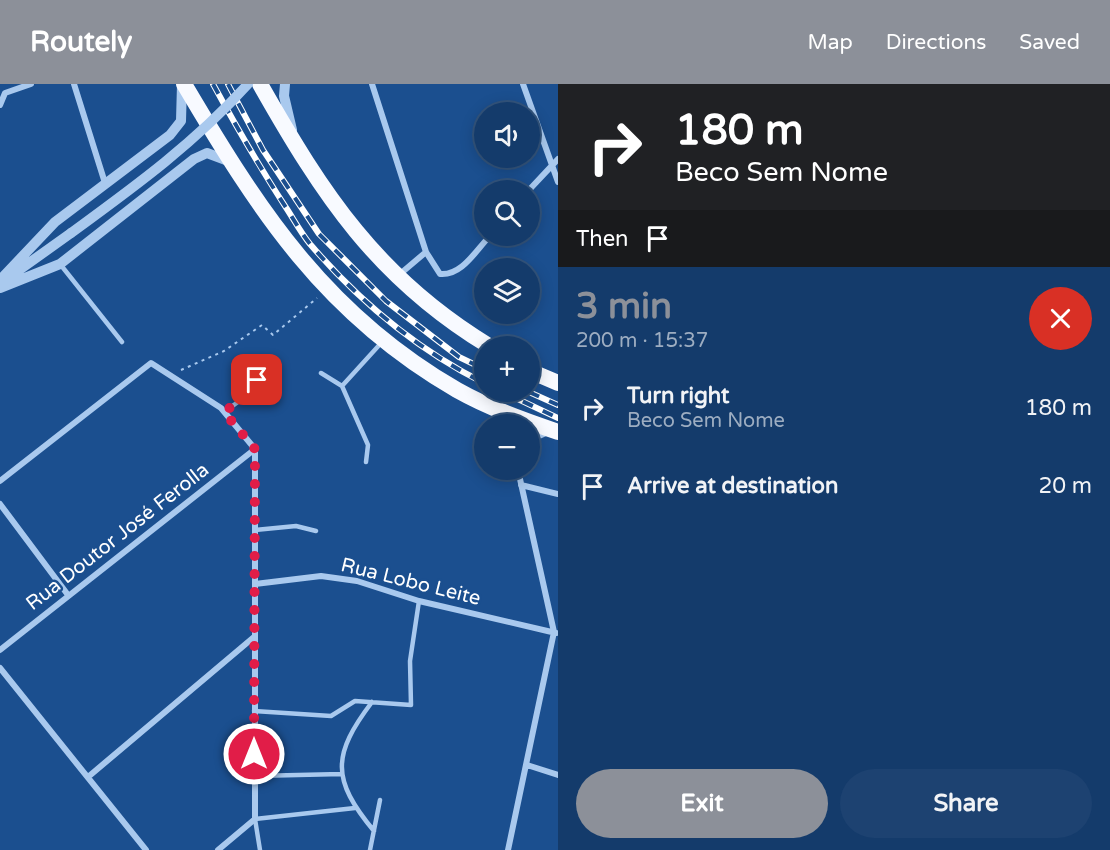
<!DOCTYPE html>
<html lang="en">
<head>
<meta charset="utf-8">
<style>
	:root { --surface:#143b6b; --page:#1d4271; --text:#f1f3f6; --muted:#9dadc1; --line:#33557e; --accent:#8c9099 }
	body { margin:0; font-family:"Varela Round",sans-serif; background:var(--page); color:var(--text); height:100vh; display:flex; flex-direction:column; font-size:22px; white-space:nowrap }
	* { box-sizing:border-box; margin:0 }
	p { font-size:20px; color:var(--muted) }
	.icon { flex:none; width:33px; height:33px; fill:none; stroke:currentColor; stroke-width:2; stroke-linecap:round; stroke-linejoin:round }
	.map { position:relative; flex:1; overflow:hidden }
	.drawer { display:flex; flex-direction:column; background:var(--surface); width:552px }
	.drawer>* { flex:none }
	.guide { background:#202124; color:#fff; overflow:hidden }
	.buttons { position:absolute; left:474px; top:18px; display:grid; gap:12px }
	.buttons a { display:grid; place-items:center; width:66px; height:66px; border-radius:50%; background:var(--surface); box-shadow:0 3px 15px #0003,0 0 0 2px var(--line); font-size:30px }
	.pin { position:absolute; display:grid; place-items:center; width:51px; height:51px; color:#fff; margin:-26px; border-radius:12px; box-shadow:0 3px 9px #0006 }
	.me { position:absolute; width:66px; margin:-33px; rotate:0deg; stroke-linejoin:round; filter:drop-shadow(0 0 4px #0008) }
	.turn { display:flex; align-items:center; gap:21px; height:126px; padding:0 18px; font-size:27px }
	.turn .icon { width:78px; height:78px; stroke-width:2.5 }
	.turn b { display:block; font-size:42px; line-height:51px }
	.then { display:flex; align-items:center; height:57px; padding:0 18px; background:#0003; gap:12px; font-size:22px }
	.round { display:grid; place-items:center; flex:none; width:63px; height:63px; border-radius:32px; background:var(--page) }
	.head { display:flex; align-items:center; justify-content:space-between; height:102px; padding:0 18px }
	h1 { font-size:36px; font-weight:700; line-height:45px; color:var(--accent) }
	.action { display:flex; gap:12px; margin-top:auto; padding:12px 18px }
	.action a { flex:1; height:69px; border-radius:36px; background:var(--accent); color:#fff; font-size:24px; font-weight:700; line-height:69px; text-align:center }
	.action a+a { background:var(--page); color:var(--text) }
	ul { padding:0; list-style:none }
	li { display:flex; align-items:center; gap:18px; height:78px; padding:0 18px }
	li div { flex:1 }
	li b { display:block; font-size:22px }
	li em { font-style:normal }
	header { display:flex; align-items:center; gap:36px; box-sizing:border-box; height:84px; padding:0 30px; background:var(--accent); color:#fff }
	header strong { font-size:28px }
	nav { display:flex; gap:33px; margin-inline-start:auto; font-size:21px }
	main { display:flex; flex:1; min-height:0 }
	.map>svg:first-child { display:block }
	.lines { fill:none; stroke-linecap:round; stroke-linejoin:round }
	.path { stroke:#a9c9ee; stroke-width:2; stroke-dasharray:3 4.5; stroke-linecap:butt }
	.service { stroke:#a9c9ee; stroke-width:4.5 }
	.minor { stroke:#a9c9ee; stroke-width:6 }
	.tertiary { stroke:#a9c9ee; stroke-width:10 }
	.trunk { stroke:#f8faff; stroke-width:16 }
	.rail-casing { stroke:#fff; stroke-width:6 }
	.rail { stroke:#1b4f8f; stroke-width:4; stroke-dasharray:11; stroke-linecap:butt }
	.tertiary-bridge { stroke:#a9c9ee; stroke-width:10 }
	.route { stroke:#e11d48; stroke-width:10; stroke-dasharray:0 18 }
	.labels { text-anchor:middle; stroke-width:5; stroke-linejoin:round; paint-order:stroke }
	.street-label { font-size:20px; fill:#fff; stroke:#1b4f8f }
</style>
</head>
<body>
<header>
<strong>Routely</strong>
<nav><a>Map</a><a>Directions</a><a>Saved</a></nav>
</header>
<main>
<div class="map">
<svg width="558" height="766" viewBox="0 0 558 766">
	<rect width="100%" height="100%" fill="#1b4f8f"/>
	<g class="lines">
		<!-- path -->
		<path class="path" d="M181 286 224 267 262 241 273 251 317 214"/>
		<!-- service -->
		<path class="service" d="M60 180 122 258
			M321 289 342 302 368 361 366 378
			M342 302 382 258
			M224 328 252 308 261 284
			M255 446 296 442 316 447
			M372 618C332 671 331 695 374 747
			M254 627 331 632 355 617 411 621 410 577 419 517
			M254 692 342 690
			M260 766 255 735 355 724
			M370 766 380 716"/>
		<!-- minor -->
		<path class="minor" d="M74 0 105 99
			M372 0 426 168 440 190C462 192 476 166 490 152
			M523 0 558 98
			M0 21 5 9 31 0
			M529 106 558 75
			M400 190 426 168
			M530 356 548 348
			M0 397 151 279 221 324 255 365V735L218 766
			M521 401 558 410
			M0 420 68 511
			M255 500 321 492 357 497 419 517 556 549
			M0 566 255 365
			M0 584 146 766
			M527 681 558 691
			M88 693 254 553
			M508 766 554 548 518 386"/>
		<!-- tertiary -->
		<path class="tertiary" d="M285 0 284 12 292 46
			M8 194 71 149
			M0 196 55 138 170 51 181 37 182 0
			M0 204 60 180 194 75 207 69 231 78"/>
		<!-- trunk -->
		<path class="trunk" d="M184 0C259 127 325 230 457 306 489 324 523 336 558 348
			M260 0C323 111 377 194 489 262
			M530 287 558 299"/>
		<!-- rail casing -->
		<g class="rail-casing">
			<path id="rail" d="M213 0C236 42 259 82 285 122 293 134 301 149 310 160 359 217 418 266 484 299
				M228 0 263 66 319 150 386 217 459 273 484 285
				M503 308 558 334
				M529 308 558 321"/>
		</g>
		<!-- rail -->
		<use href="#rail" class="rail"/>
		<!-- tertiary-bridge -->
		<path class="tertiary-bridge" d="M71 149C134 103 196 58 248 0"/>
	</g>
	<g class="lines">
		<!-- route -->
		<path class="route" d="M254 670 255 365 224 328 252 308 257 296"/>
	</g>
	<g class="labels">
		<!-- street labels -->
		<g class="street-label">
			<text transform="translate(117 452) rotate(-38)" y="7">Rua Doutor José Ferolla</text>
			<text transform="translate(411 497) rotate(14)" y="7">Rua Lobo Leite</text>
		</g>
	</g>
</svg>
<div class="buttons">
<a><svg class="icon" aria-label="sound" viewBox="0 0 24 24"><path d="M4 9h4l5-4v14l-5-4H4zM17 9q2 3 0 6"/></svg></a>
<a><svg class="icon" aria-label="search" viewBox="0 0 24 24"><circle cx="10" cy="10" r="6"/><path d="M15 15l6 6"/></svg></a>
<a><svg class="icon" aria-label="layers" viewBox="0 0 24 24"><path d="M12 4l9 5-9 5-9-5zM3 14l9 5 9-5"/></svg></a>
<a>+</a>
<a>−</a>
</div>
<div class="pin" style="left:257px;top:296px;background:#d93025"><svg class="icon" aria-label="arrive" viewBox="0 0 24 24"><path d="M6 21V4h12l-3 4 3 4H6"/></svg></div>
<svg class="me" style="left:254px;top:670px" viewBox="-20 -20 40 40"><circle r="17" fill="#e11d48" stroke="#fff" stroke-width="3"/><path d="M0-11L8 9 0 5-8 9z" fill="#fff"/></svg>
</div>
<section class="drawer">
<div class="guide">
<div class="turn"><svg class="icon" aria-label="right" viewBox="0 0 24 24"><path d="M7 20v-9h11M14 6l5 5-5 5"/></svg><div><b>180 m</b>Beco Sem Nome</div></div>
<div class="then">Then<svg class="icon" aria-label="arrive" viewBox="0 0 24 24"><path d="M6 21V4h12l-3 4 3 4H6"/></svg></div>
</div>
<div class="head"><div><h1>3 min</h1><p>200 m · 15:37</p></div><a class="round" style="background:#d93025;color:#fff"><svg class="icon" aria-label="close" viewBox="0 0 24 24"><path d="M6 6l12 12M18 6L6 18"/></svg></a></div>
<ul>
<li><svg class="icon" aria-label="right" viewBox="0 0 24 24"><path d="M7 20v-9h11M14 6l5 5-5 5"/></svg><div><b>Turn right</b><p>Beco Sem Nome</p></div><em>180 m</em></li>
<li><svg class="icon" aria-label="arrive" viewBox="0 0 24 24"><path d="M6 21V4h12l-3 4 3 4H6"/></svg><div><b>Arrive at destination</b></div><em>20 m</em></li>
</ul>
<div class="action"><a>Exit</a><a>Share</a></div>
</section>
</main>
</body>
</html>
